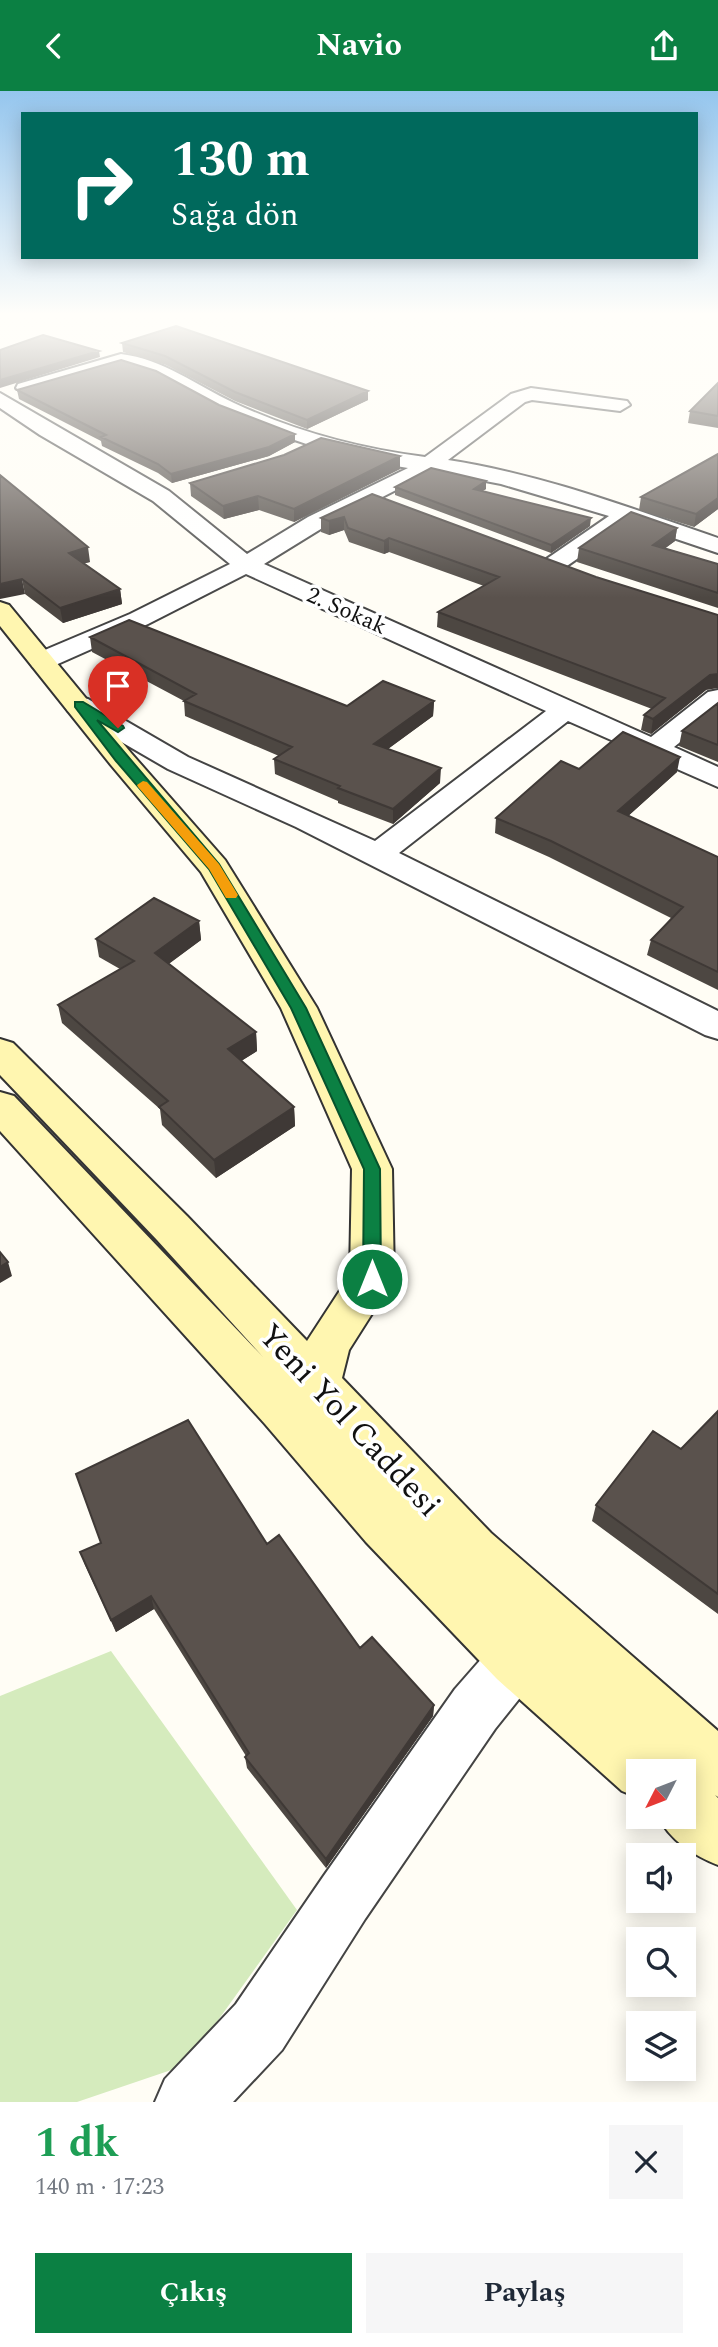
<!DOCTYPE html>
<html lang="tr">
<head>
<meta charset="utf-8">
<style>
	:root { --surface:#fff; --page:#f6f6f7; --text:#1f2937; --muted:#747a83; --accent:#0b8043 }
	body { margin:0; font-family:Spectral,serif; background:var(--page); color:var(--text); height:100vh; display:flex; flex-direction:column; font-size:26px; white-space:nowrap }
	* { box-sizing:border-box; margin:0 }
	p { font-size:23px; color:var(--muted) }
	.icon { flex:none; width:38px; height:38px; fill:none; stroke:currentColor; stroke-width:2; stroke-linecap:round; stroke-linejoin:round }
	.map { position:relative; height:2011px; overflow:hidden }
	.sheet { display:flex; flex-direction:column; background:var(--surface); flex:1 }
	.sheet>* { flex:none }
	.hud { position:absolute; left:21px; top:21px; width:677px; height:147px; border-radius:0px; box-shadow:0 4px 18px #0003; background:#00695c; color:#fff; overflow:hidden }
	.needle { width:46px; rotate:228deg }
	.fabs { position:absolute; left:626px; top:1668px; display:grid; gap:14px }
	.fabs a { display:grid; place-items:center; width:70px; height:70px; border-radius:0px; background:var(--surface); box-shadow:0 4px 18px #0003; font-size:35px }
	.pin { position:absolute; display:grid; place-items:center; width:60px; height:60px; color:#fff; margin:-72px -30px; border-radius:50% 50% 50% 0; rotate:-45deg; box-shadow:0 0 7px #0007 }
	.pin .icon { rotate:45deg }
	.me { position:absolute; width:77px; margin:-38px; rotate:0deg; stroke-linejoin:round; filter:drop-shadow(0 0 5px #0008) }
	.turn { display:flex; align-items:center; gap:24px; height:147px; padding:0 35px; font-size:32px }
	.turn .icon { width:91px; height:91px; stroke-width:2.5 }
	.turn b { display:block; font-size:49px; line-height:60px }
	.round { display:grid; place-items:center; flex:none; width:74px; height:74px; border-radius:0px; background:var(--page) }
	.head { display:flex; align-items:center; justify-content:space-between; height:119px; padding:0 35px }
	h1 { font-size:42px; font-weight:700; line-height:52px; color:#1e9e55 }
	.button { display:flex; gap:14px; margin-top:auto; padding:14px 35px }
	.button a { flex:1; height:80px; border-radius:0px; background:var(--accent); color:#fff; font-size:28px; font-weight:700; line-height:80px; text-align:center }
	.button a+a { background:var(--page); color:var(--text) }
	header { display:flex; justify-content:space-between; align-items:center; height:91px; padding:0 35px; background:var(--accent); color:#fff; font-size:32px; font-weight:700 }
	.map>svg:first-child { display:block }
	.green { fill:#d5ebbd }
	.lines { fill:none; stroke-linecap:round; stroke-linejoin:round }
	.street-casing { stroke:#444; stroke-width:4 }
	.secondary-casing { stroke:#333; stroke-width:4 }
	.street { fill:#fff; fill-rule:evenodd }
	.secondary { fill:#fff6b0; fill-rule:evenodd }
	.wall { fill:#4d4742 }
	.shaded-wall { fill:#3f3936 }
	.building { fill:#5a524d; stroke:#3f3936; stroke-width:2 }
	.route { fill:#0b8043; stroke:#07532c; stroke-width:2 }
	.slow { fill:#f59e0b }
	.labels { text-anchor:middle; stroke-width:7; stroke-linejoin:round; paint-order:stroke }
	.far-street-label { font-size:23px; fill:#111; stroke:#fff }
	.near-street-label { font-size:33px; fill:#111; stroke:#fff }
</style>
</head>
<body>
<header><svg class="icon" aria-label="back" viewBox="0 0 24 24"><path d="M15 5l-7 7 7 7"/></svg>Navio<svg class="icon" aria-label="share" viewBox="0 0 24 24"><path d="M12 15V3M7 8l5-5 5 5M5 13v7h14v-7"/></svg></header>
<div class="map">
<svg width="718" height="2011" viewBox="0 0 718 2011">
	<rect width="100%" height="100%" fill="#fffdf5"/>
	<!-- green -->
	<path class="green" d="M111 1560 297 1819 186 1974 77 2011H0V1605Z"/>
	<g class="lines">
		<!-- street casing -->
		<g class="street-casing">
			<path id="street" d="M121 263C163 268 196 294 234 312 294 340 360 358 425 366L511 303 531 297 627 310 630 314 620 320 532 309 525 311 448 369C541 383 630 417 718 447V462L629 432 561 479H545L541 474 545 469 609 425 501 393 433 380 324 436 264 473 651 646 708 601 718 599V621L674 656 718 676V696L568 630 399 762 718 920V948L705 944 296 736 168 678 68 620 64 614 68 608 78 606 88 608 188 666 375 750 546 620 246 483 148 533 51 576 42 578 33 576 29 570 33 564 130 523 230 473 153 410 40 344 0 317V302L169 400 247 463 308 426 408 377C345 368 282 347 223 321 190 306 159 279 122 274L25 303 16 297 18 293Z
				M516 1542 535 1550 543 1569 535 1588 495 1638 365 1828 282 1959 233 2011H155L165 1988 236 1913 323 1786 455 1598 497 1550Z"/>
		</g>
		<!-- secondary casing -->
		<g class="secondary-casing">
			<path id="secondary" d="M0 511 9 514 131 662 225 769 317 917 392 1078 394 1188 349 1259 342 1287 491 1442 718 1640V1706L715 1704 718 1707V1774C695 1765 669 1749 659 1726H684V1687L688 1688 684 1680H678L667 1670 671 1680H639V1707L622 1700 497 1588 366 1451 265 1333 0 1040V1001L14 1005 263 1266 157 1149 0 984V948L13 952 187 1125 307 1250 350 1184 352 1078 281 917 201 781 111 674 0 535Z"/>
		</g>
		<!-- street -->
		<use href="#street" class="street"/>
		<!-- secondary -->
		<use href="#secondary" class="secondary"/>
	</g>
	<!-- wall -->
	<path class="wall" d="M122 252 368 300V309L307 338 235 310 166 274 123 261Z
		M718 292V337L688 332 690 320Z
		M17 299 219 314 295 343V351L269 365 172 392 158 382 102 355 101 350 19 308Z
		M718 363V418L694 436 639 419 641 406Z
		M400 365V378L294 431 259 419 224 428 191 405 190 392Z
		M0 384 90 471 84 472 120 498 122 513 63 532 25 503Z
		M486 390V398L482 400 590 435 551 462 395 404V396Z
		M372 403 706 599 651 643 641 639 644 624 652 618 437 536 438 521 484 495 389 461 384 463 349 451 344 439 329 444 321 441V427Z
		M677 437 675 450 665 457 718 473V517L577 471 579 457Z
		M90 546 347 615 434 610 433 625 388 658 440 692 393 733 338 712V710L275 683 274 668 279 665 185 625 184 610 92 561Z
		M718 612V671L679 655 682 640Z
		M579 678 677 681 628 725 718 766V899L647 864 651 849 671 827 549 766 495 742 496 727Z
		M199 830 201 849 168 873 256 941 257 960 241 970 294 1016 295 1035 216 1087 162 1034 160 1018 62 932 58 914 120 878 99 866 96 848Z
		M718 1320V1523L592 1430 596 1414 681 1358Z
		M267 1453 360 1557 434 1614 433 1625 326 1777 247 1677 245 1666 246 1665 154 1518 116 1541 85 1474 80 1461Z"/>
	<!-- shaded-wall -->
	<path class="shaded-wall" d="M99 260 100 266 0 297V289Z
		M368 300V309L307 338V329Z
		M295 343V351L269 365 172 392 171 383Z
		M400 365V378L294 431V418Z
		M486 390V398L474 405V398Z
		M258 405 259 419 224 428 223 415Z
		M718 407V418L694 436 696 423Z
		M344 426V439L329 444V430Z
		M591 427 590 435 551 462V454Z
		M677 437 675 450 651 468 653 454Z
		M389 447V461L384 463V450Z
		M88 456 90 471 71 476 69 462Z
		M22 488 25 503 0 508V493Z
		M120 498 122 513 63 532 60 517Z
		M718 583V597L706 599 651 643 653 628 710 584Z
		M434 610 433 625 374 668V653Z
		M680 666 677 681 616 736 618 720Z
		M441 677 440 692 393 733V718Z
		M199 830 201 849 158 881 155 862Z
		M256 941 257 960 230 977 228 958Z
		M294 1016 295 1035 216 1087 214 1069Z
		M8 1171 12 1185 0 1192V1176Z
		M151 1505 154 1518 116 1541 111 1529Z
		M434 1614 433 1625 326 1777V1768Z"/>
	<!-- building -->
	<path class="building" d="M176 235 368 300 307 329 235 301 165 265 122 252Z
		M43 244 99 260 0 289V259Z
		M121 269 156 280 219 314 295 343 269 356 171 383 158 373 101 346 106 344 17 299Z
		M718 292V325L690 320Z
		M321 347 400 365 294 418 258 405 223 415 190 392 284 364Z
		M718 363V407L696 423 641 406Z
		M431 377 486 390 474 398 591 427 551 454 395 396Z
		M0 384 88 456 69 462 120 498 60 517 22 488 0 493Z
		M372 403 596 486 718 524V583L710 584 653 628 644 624 665 607 438 521 499 486 389 447 384 450 348 437 344 426 329 430 321 427Z
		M631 421 677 437 653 454 718 473V502L579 457Z
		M129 529 347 615 383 590 434 610 374 653 441 677 393 718 338 697 340 695 274 668 292 656 184 610 196 603 90 546Z
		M718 612V654L682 640Z
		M623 641 680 666 618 720 718 766V881L651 849 683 816 551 750 496 727 561 670 579 678Z
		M154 807 199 830 155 862 256 941 228 958 294 1016 214 1069 159 1016 168 1010 58 914 134 870 96 848Z
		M0 1161 8 1171 0 1176Z
		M718 1320V1503L596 1414 653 1340 681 1358Z
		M188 1329 267 1453 279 1444 360 1557 372 1546 434 1614 326 1768 245 1666 249 1662 151 1505 111 1529 80 1461 101 1452 76 1383Z"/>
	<!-- sky -->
	<linearGradient id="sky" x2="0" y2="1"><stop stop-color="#95c6ee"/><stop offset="0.44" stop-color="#fffefa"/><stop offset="1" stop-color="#fffefa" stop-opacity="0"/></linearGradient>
	<rect width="718" height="507" fill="url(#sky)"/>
	<!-- route -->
	<path class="route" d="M75 611H83L123 635 124 637 118 641 97 629 219 773 306 917 380 1078 381 1188 378 1193 372 1195 366 1193 363 1188 364 1078 291 917 209 778 116 670 75 616Z"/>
	<!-- slow -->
	<path class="slow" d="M143 690 147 691 219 773 238 804 236 807H226L209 778 138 696 137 694Z"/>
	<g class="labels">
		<!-- far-street labels -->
		<g class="far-street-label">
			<text transform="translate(347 519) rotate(24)" y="8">2. Sokak</text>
		</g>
		<!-- near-street labels -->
		<g class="near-street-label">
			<text transform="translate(351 1328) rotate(47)" y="12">Yeni Yol Caddesi</text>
		</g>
	</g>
</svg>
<div class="fabs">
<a><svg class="needle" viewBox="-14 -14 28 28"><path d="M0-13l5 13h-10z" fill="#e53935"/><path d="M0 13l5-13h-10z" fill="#747a83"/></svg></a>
<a><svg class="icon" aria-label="sound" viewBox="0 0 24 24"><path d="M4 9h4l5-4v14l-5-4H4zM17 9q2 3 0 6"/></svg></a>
<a><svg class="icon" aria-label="search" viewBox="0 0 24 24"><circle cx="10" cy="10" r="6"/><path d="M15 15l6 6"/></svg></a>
<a><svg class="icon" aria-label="layers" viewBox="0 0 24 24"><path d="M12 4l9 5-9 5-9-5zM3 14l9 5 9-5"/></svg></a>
</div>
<div class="pin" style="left:118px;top:637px;background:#d93025"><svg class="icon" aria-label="arrive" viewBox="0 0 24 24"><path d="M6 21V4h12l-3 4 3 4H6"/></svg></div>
<svg class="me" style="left:372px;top:1188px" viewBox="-20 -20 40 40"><circle r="17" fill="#0b8043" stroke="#fff" stroke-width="3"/><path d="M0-11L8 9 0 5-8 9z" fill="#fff"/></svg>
<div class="hud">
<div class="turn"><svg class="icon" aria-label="right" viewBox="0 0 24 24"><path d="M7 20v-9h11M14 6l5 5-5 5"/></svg><div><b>130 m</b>Sağa dön</div></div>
</div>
</div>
<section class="sheet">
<div class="head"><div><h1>1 dk</h1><p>140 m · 17:23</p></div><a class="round"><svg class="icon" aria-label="close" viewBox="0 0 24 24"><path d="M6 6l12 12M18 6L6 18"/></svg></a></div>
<div class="button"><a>Çıkış</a><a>Paylaş</a></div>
</section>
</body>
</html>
